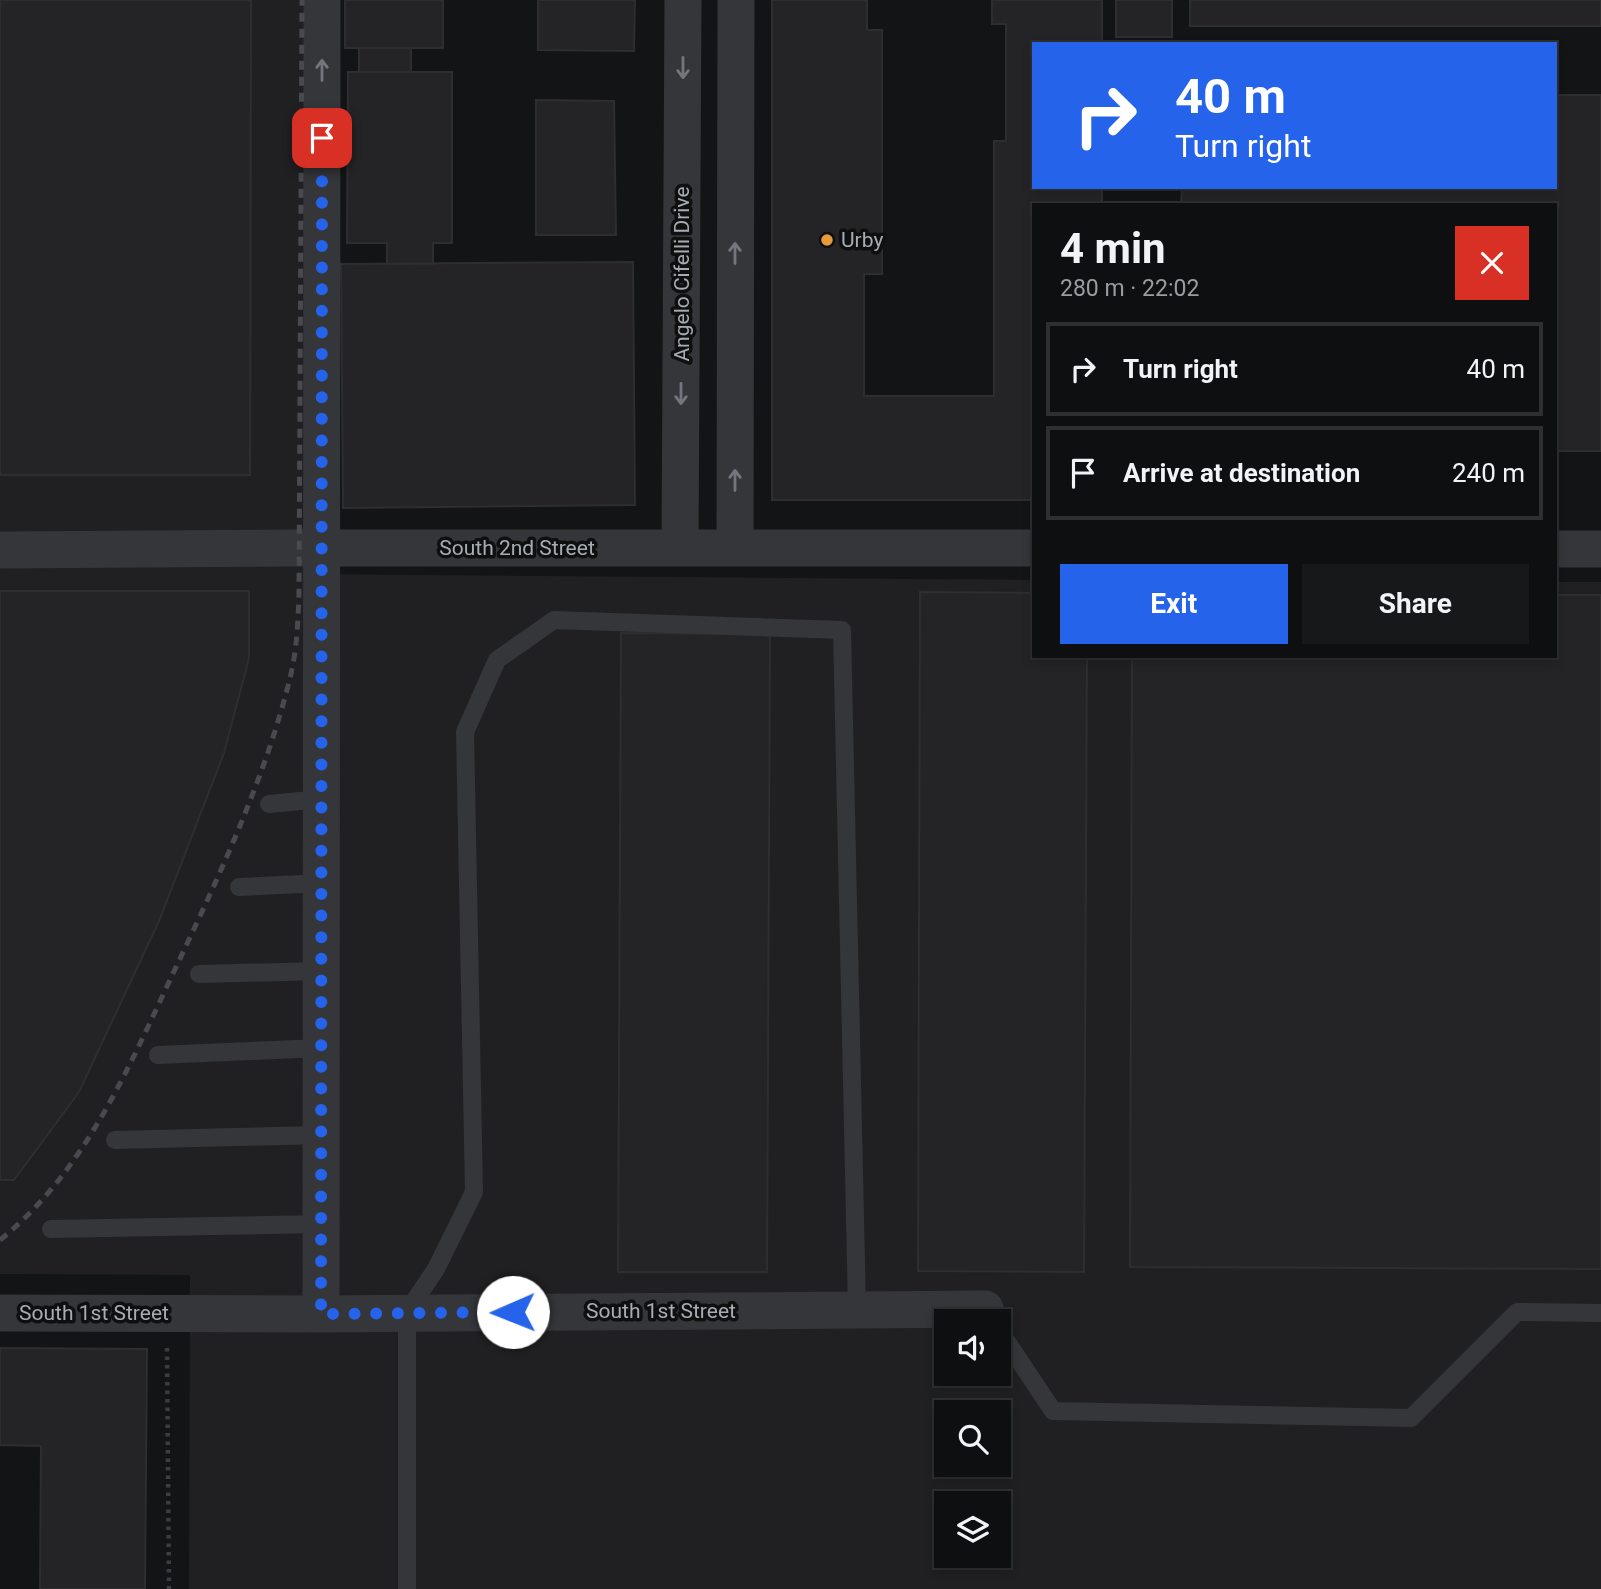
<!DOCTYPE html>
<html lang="en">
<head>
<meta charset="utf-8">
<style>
	:root { --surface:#0e0f10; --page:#171819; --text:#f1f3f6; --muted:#9b9c9f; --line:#2e2f30; --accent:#2563eb }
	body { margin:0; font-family:Roboto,sans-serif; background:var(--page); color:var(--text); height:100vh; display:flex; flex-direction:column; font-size:26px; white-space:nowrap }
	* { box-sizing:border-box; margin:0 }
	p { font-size:23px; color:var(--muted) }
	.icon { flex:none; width:38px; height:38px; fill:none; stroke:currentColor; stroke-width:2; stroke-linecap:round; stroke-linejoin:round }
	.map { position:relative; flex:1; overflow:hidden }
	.details { position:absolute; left:1032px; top:203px; width:525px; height:455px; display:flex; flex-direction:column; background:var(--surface); border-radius:0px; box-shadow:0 4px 10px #0003,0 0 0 2px var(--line) }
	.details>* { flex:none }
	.top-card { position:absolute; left:1032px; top:42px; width:525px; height:147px; border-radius:0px; box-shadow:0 4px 10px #0003,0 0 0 2px var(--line); background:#2563eb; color:#fff; overflow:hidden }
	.controls { position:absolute; left:934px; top:1309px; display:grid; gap:14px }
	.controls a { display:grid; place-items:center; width:77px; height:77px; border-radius:0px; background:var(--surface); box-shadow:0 4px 10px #0003,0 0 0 2px var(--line); font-size:35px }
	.pin { position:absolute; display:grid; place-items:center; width:60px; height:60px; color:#fff; margin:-30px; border-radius:14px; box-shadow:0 4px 10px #0006 }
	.me { position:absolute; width:77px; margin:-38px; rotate:269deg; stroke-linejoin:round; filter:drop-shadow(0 0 5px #0008) }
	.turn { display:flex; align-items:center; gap:24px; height:147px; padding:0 28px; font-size:32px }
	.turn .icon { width:91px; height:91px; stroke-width:2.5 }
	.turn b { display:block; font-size:49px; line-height:60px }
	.round { display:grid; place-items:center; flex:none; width:74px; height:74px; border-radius:0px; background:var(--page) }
	.head { display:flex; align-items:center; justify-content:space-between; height:119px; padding:0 28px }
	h1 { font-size:42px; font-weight:700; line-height:52px }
	.primary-button { display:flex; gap:14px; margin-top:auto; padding:14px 28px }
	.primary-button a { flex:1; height:80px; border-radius:0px; background:var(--accent); color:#fff; font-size:28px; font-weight:700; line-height:80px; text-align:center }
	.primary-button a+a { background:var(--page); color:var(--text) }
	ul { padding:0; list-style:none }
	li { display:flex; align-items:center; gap:21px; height:94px; margin:0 14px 10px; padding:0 14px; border:4px solid var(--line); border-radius:0px }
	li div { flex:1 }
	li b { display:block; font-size:26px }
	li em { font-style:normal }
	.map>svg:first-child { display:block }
	.built { fill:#202022; fill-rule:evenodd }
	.building { fill:#242426; stroke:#2e2e31; stroke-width:2 }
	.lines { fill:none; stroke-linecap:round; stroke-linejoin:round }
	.path { stroke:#3b3d41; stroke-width:4.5; stroke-dasharray:3.5 5; stroke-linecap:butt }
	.service { stroke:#35363a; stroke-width:18 }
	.minor { stroke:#35363a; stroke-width:37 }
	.rail { stroke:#484a4f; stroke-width:5; stroke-dasharray:9 7; stroke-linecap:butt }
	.oneway { stroke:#73777d }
	.route { stroke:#2563eb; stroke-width:12; stroke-dasharray:0 21.6 }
	.poi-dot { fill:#e59a3c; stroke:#0f0f10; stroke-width:2.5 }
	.labels { text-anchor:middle; stroke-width:7; stroke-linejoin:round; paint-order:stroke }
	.poi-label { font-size:21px; fill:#a6acb4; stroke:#0f0f10; text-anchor:start }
	.street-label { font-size:21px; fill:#a6acb4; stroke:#0f0f10 }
</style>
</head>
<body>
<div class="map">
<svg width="1601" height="1589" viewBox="0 0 1601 1589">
	<rect width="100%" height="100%" fill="#131415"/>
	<!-- built -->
	<path class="built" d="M0 0H313L312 574 1034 580V656H1556V582H1601V1589H189L190 1275 0 1274ZM947 1321H999V1374H947ZM947 1412H999V1465H947ZM947 1503H999V1556H947Z"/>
	<!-- building -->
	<path class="building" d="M0 0H251L250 475H0Z
		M345 0H443V48H345Z
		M538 0H635L634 51 538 50Z
		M772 0H867V30H882V274H864V396H994V141H1006V24H992V0H1102V44H1034V187H1102V205H1034V500H772Z
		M1116 0H1172V37H1116Z
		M1190 0H1601V26H1190Z
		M359 48H411V72H359Z
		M348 72H452V243H433V264H387V243H347Z
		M1556 95H1601V451H1556V205H1181L1182 187H1556Z
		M536 100 614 101 616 235H536Z
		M633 262 635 505 343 508 341 264Z
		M0 591H249V658L224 753 159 921 79 1092 14 1180H0Z
		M920 592 1034 593V656H1087L1084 1272 918 1271Z
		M1556 595H1601V1269L1130 1267 1132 656H1556Z
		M621 633 770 634 767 1272H618Z
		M0 1348 147 1349 145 1589H40L41 1446 0 1445Z"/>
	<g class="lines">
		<!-- path -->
		<path class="path" d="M167 1348 169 1589"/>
		<!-- service -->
		<path class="service" d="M269 804 321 799
			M239 887 322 883
			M199 974 321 971
			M158 1055 321 1048
			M115 1140 321 1135
			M51 1229 321 1224
			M999 1330 1053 1411 1411 1418 1517 1312 1601 1313
			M407 1589V1312L436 1269 474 1192 465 732 497 660 554 620 842 630 857 1309"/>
		<!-- minor -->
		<path class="minor" d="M680 548 683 0
			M735 548 736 0
			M1556 549H1601
			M0 550 298 548H1034
			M0 1313 321 1314 985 1309
			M321 1314 322 0"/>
		<!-- rail -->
		<path class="rail" d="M0 1240C87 1170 131 1062 177 965 220 874 266 776 290 678 297 650 298 622 299 594L302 0"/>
	</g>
	<!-- one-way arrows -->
	<defs><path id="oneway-shaft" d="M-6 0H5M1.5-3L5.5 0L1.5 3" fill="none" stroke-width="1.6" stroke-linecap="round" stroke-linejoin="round" transform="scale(1.75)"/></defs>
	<g class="oneway">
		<use href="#oneway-shaft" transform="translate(683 68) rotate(90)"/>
		<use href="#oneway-shaft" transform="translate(322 70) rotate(-90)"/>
		<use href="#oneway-shaft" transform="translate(735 253) rotate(-90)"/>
		<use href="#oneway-shaft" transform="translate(681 394) rotate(90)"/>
		<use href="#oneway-shaft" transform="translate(735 480) rotate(-90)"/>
	</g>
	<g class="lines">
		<!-- route -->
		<path class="route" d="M322 138 321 1314 513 1312"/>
	</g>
	<!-- markers -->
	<circle class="poi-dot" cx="827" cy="240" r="7"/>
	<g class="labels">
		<!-- poi labels -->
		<g class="poi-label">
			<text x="841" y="247">Urby</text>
		</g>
		<!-- street labels -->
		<g class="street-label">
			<text transform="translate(682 274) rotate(-90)" y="7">Angelo Cifelli Drive</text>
			<text x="517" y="555">South 2nd Street</text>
			<text x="661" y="1318">South 1st Street</text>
			<text x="94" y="1320">South 1st Street</text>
		</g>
	</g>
</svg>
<div class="controls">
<a><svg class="icon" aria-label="sound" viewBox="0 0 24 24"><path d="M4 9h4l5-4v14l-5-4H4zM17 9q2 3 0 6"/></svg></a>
<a><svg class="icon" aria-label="search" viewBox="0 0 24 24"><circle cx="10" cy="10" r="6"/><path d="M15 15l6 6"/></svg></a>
<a><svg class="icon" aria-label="layers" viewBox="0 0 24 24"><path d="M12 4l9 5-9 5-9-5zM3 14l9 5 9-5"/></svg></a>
</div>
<div class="pin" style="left:322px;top:138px;background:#d93025"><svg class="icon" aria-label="arrive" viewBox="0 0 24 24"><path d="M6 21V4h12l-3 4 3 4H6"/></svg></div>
<svg class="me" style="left:513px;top:1312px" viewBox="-20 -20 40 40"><circle r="19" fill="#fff"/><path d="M0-13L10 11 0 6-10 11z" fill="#2563eb"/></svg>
<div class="top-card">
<div class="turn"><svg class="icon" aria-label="right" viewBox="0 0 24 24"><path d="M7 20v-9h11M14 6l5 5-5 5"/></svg><div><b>40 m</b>Turn right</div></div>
</div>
<section class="details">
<div class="head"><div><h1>4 min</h1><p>280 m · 22:02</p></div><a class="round" style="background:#d93025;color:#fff"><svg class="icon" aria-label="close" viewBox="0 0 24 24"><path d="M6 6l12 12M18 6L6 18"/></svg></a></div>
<ul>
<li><svg class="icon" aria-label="right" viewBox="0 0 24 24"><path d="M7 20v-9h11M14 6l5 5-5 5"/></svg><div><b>Turn right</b></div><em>40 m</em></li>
<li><svg class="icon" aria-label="arrive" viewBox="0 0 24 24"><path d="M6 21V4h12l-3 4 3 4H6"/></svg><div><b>Arrive at destination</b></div><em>240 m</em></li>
</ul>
<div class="primary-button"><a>Exit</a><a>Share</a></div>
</section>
</div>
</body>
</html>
